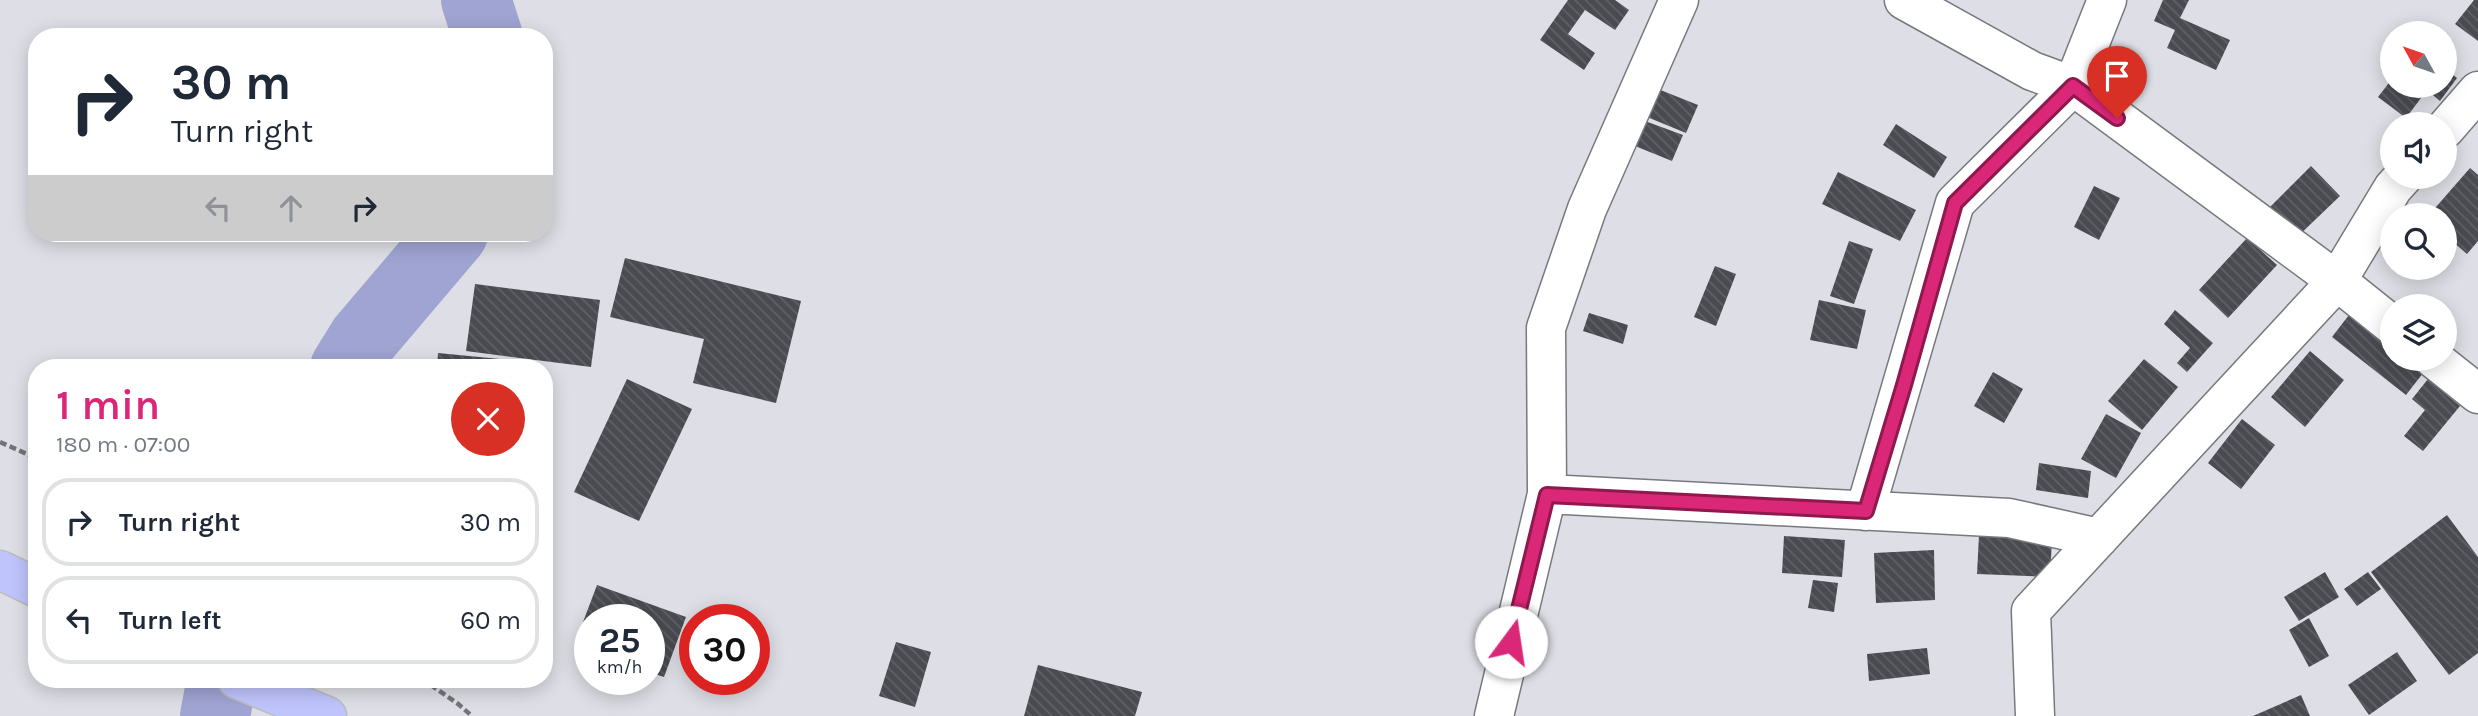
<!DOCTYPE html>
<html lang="en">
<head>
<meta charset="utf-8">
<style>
	:root { --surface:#fff; --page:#f2f2f3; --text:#1f2937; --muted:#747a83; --line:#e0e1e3; --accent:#db2777 }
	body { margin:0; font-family:Karla,sans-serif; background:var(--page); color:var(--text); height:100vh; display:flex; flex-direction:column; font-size:26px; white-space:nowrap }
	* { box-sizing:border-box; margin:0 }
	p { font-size:23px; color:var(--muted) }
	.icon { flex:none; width:38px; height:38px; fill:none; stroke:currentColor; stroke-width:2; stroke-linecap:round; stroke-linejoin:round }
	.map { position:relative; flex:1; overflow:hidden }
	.panel { position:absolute; left:28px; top:359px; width:525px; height:329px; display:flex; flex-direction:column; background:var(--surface); border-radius:28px; box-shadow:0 4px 18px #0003 }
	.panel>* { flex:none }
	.top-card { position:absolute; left:28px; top:28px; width:525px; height:214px; border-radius:28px; box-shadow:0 4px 18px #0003; background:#fff; color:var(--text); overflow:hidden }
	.needle { width:46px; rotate:310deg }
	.tools { position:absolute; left:2380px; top:21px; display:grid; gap:14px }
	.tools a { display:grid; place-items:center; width:77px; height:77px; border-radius:50%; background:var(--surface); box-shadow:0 4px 18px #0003; font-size:35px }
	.speed { position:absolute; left:574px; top:604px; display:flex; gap:14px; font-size:35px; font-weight:700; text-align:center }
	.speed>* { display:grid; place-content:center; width:91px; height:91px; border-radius:50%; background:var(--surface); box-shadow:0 4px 18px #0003; line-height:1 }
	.speed small { font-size:18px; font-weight:400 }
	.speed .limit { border:10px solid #d22; background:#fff; color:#111 }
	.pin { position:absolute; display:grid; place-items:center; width:60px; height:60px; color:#fff; margin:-72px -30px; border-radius:50% 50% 50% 0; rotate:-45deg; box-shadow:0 0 7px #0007 }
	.pin .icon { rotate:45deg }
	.me { position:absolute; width:77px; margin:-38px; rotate:14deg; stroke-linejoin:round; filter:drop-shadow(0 0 5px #0008) }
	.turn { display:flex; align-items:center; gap:24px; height:147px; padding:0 28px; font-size:32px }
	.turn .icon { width:91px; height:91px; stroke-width:2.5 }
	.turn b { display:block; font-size:49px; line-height:60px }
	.lanes { display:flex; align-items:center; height:66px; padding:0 28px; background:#0003; justify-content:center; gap:35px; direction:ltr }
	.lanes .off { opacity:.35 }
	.round { display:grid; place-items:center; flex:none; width:74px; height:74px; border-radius:37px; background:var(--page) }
	.overview { display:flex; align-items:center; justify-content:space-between; height:119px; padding:0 28px }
	h1 { font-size:42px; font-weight:600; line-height:52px; color:var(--accent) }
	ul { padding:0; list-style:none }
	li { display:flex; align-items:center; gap:21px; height:88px; margin:0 14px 10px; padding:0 14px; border:4px solid var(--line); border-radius:28px }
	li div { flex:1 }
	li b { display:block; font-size:26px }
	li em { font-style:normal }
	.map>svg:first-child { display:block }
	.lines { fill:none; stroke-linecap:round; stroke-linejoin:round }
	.river { stroke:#a0a4d2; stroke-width:70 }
	.building { fill:url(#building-back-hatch) }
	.minor-casing { stroke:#78797f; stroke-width:41 }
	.trunk-casing { stroke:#bcbcbd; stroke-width:41 }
	.path { stroke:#737478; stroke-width:4.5; stroke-dasharray:7 3.5; stroke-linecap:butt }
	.minor { stroke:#fff; stroke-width:38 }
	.trunk { stroke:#bfc4fc; stroke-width:38 }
	.route-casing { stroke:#8e194d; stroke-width:18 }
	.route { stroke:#db2777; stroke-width:12 }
</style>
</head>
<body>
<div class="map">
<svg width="2478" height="716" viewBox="0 0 2478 716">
	<defs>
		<pattern id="building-back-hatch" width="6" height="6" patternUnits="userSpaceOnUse" patternTransform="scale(1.75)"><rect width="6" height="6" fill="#4a4b51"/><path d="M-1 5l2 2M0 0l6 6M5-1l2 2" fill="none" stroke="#606166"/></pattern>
	</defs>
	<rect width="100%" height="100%" fill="#dedfe6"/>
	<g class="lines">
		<!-- river -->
		<path class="river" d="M476 0 488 37
			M345 368 363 339 453 233
			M215 716 222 679"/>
	</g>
	<!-- building -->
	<path class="building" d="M1568 0H1615L1629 10 1615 30 1585 10 1568 34 1595 53 1584 70 1540 40Z
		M2163 0H2189L2180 18 2230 40 2216 70 2167 48 2175 30 2154 21Z
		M2474 0H2478V41L2455 24Z
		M2445 69 2457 78 2440 101 2427 90 2406 118 2378 97 2392 79V86H2445Z
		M1658 89 1698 105 1686 133 1647 117Z
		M1645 121 1683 135 1672 161 1635 146Z
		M1896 124 1947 157 1934 178 1883 145Z
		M2311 166 2340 196 2293 241 2265 212Z
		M2470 168 2478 175V241L2467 254 2445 235V215H2429Z
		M1838 172 1916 210 1900 241 1822 204Z
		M2094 186 2120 198 2099 240 2074 227Z
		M2247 238 2277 265 2228 318 2199 290Z
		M1849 241 1873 249 1854 304 1830 296Z
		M625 258 801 301 776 403 693 383 704 339 610 317Z
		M1715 266 1736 274 1716 326 1694 317Z
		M475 284 600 300 591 367 466 351Z
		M1819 300 1866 310 1857 349 1810 340Z
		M2175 310 2213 343 2187 372 2177 363 2190 348 2164 324Z
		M2352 311 2392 342V359H2414L2427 368 2406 395 2332 337Z
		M1589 313 1628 325 1623 344 1583 331Z
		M2310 351 2344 380 2305 427 2271 397Z
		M438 353 530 362 529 368H437Z
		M2144 359 2178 387 2142 430 2108 401Z
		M1993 372 2023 389 2004 423 1974 406Z
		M627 379 692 409 639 521 574 492Z
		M2428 379 2460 406 2423 451 2404 436 2425 410 2412 399Z
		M2106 414 2141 433 2116 478 2081 459Z
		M2242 419 2275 445 2241 489 2208 463Z
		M2039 463 2091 471 2088 498 2036 490Z
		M2447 515 2478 557V653L2449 675 2371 572Z
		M1979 535 2052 539 2050 577 1977 574Z
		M1784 536 1845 540 1842 577 1782 573Z
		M1934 550 1935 600 1876 603 1874 553Z
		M2325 572 2339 597 2299 621 2284 597Z
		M2368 572 2381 589 2357 606 2344 589Z
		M1813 580 1838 583 1834 612 1808 608Z
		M597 585 686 617 664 677 649 672V620H590V643L577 638Z
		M2309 618 2329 656 2309 667 2289 630Z
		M896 642 931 652 915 707 879 696Z
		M1927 648 1930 674 1869 681 1867 654Z
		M2397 652 2417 681 2369 715 2348 685Z
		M1038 665 1142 692 1135 716H1024Z
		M2301 695 2310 716H2253Z"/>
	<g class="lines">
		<!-- minor casing -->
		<g class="minor-casing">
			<path id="minor" d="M1904 0 2032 71 2073 86 2337 281 2392 325
				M2445 129 2478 91
				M2434 359 2478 394
				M1547 494 2009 518 2099 538
				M1865 511 1955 203 2073 86 2107 0
				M1494 716 1547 494 1546 328 1587 209 1679 0
				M2035 716 2031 611 2337 281 2393 188 2403 177"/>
		</g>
		<!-- trunk casing -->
		<g class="trunk-casing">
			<path id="trunk" d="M0 570 37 588
				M237 679 327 716"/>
		</g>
		<!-- path -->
		<path class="path" d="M0 442 27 454 37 461
			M422 679 457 703 472 716"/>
		<!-- minor -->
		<use href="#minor" class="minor"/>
		<!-- trunk -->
		<use href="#trunk" class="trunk"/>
	</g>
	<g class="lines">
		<!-- route casing -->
		<g class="route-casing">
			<path id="route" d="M1511 642 1547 495 1866 511 1904 385 1955 203 2073 86 2117 118"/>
		</g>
		<!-- route -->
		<use href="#route" class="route"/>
	</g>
</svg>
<div class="tools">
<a><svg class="needle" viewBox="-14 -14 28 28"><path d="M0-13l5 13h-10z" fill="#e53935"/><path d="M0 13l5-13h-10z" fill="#747a83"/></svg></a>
<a><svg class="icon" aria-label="sound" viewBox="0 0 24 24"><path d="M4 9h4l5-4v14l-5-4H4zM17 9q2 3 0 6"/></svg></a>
<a><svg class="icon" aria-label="search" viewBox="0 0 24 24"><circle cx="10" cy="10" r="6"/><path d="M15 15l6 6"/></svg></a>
<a><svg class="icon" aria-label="layers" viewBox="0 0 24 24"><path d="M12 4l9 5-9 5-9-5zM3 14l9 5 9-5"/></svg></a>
</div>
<div class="speed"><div>25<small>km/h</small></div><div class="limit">30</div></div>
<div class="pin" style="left:2117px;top:118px;background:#d93025"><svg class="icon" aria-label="arrive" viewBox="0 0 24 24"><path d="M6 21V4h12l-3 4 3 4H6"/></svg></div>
<svg class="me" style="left:1511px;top:642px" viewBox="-20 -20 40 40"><circle r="19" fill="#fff"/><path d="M0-13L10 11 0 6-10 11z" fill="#db2777"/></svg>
<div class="top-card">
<div class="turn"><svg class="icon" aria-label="right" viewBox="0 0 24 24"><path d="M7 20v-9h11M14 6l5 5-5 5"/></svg><div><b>30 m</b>Turn right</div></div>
<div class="lanes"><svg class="icon off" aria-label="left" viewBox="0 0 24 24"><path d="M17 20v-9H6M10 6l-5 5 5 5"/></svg><svg class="icon off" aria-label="ahead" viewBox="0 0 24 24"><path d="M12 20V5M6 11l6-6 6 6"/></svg><svg class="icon" aria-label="right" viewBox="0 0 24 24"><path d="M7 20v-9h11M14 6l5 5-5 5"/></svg></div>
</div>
<section class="panel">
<div class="overview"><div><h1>1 min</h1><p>180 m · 07:00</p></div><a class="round" style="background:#d93025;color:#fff"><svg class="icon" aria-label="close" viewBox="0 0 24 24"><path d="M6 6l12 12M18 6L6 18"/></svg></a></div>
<ul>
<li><svg class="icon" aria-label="right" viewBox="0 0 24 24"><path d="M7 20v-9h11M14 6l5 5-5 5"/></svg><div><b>Turn right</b></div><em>30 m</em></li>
<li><svg class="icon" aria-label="left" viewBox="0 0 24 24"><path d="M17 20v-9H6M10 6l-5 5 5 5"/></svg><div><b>Turn left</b></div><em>60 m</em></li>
</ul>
</section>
</div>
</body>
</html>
